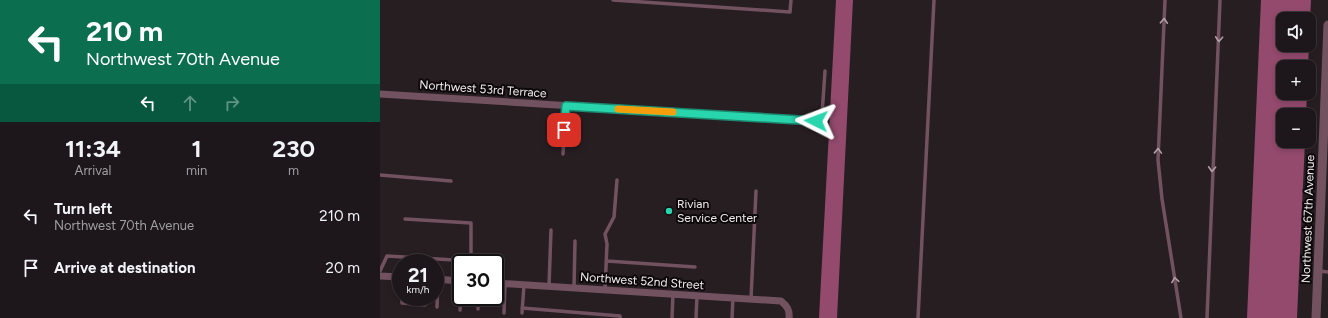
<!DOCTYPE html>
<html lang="en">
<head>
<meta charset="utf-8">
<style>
	:root { --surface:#1d161a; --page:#251f23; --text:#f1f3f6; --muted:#a09fa2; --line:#3b3539 }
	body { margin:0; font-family:Figtree,sans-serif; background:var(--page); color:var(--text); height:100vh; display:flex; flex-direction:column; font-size:15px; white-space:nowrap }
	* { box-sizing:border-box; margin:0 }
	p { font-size:13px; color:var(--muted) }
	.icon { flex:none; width:22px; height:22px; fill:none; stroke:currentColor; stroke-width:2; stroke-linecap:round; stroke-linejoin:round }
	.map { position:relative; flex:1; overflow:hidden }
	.side { display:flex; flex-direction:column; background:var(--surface); width:380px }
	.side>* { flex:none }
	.guide { background:#0b6e4f; color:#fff; overflow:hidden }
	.tools { position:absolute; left:896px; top:12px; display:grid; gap:8px }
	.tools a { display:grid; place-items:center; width:40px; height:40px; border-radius:8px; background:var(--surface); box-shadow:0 2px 6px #0003,0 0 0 1px var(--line); font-size:20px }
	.speed { position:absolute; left:12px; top:254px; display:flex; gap:8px; font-size:20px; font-weight:700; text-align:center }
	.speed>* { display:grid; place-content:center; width:52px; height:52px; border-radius:50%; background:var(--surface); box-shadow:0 2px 6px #0003,0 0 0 1px var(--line); line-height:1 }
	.speed small { font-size:10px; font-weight:400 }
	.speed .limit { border:2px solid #111; border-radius:6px; background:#fff; color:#111 }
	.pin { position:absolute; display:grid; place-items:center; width:34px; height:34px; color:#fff; margin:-17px; border-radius:8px; box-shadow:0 2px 6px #0006 }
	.me { position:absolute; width:44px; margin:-22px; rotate:273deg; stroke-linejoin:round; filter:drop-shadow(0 0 3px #0008) }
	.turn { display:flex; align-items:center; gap:14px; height:84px; padding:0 20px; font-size:18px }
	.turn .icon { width:52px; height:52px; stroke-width:2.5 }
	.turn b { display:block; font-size:28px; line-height:34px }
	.lanes { display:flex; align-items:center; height:38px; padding:0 20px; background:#0003; justify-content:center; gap:20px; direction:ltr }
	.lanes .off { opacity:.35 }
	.eta { display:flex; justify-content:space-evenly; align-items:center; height:68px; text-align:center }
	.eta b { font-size:24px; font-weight:700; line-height:28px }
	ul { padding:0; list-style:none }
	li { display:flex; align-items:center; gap:12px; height:52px; padding:0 20px }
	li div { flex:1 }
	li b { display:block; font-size:15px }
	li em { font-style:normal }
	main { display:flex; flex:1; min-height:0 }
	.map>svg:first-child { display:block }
	.water { fill:#934a6d; fill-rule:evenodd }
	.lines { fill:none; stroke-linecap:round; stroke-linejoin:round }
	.service { stroke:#735260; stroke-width:3.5 }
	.minor { stroke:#735260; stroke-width:7 }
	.tertiary { stroke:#735260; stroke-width:9 }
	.oneway { stroke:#b39fa8 }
	.route-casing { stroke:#1b8a70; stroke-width:10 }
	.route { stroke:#29d5ad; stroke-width:7 }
	.slow { stroke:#f59e0b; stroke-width:7 }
	.poi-dot { fill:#29d5ad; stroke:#0d090b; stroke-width:1.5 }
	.labels { text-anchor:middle; stroke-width:4; stroke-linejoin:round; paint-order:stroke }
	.street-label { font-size:12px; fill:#f3ecef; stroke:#0d090b }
	.poi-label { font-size:12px; fill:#f3ecef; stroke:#0d090b; text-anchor:start }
</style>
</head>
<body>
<main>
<section class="side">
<div class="guide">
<div class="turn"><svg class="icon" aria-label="left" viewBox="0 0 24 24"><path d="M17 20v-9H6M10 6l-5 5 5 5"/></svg><div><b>210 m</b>Northwest 70th Avenue</div></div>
<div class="lanes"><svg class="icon" aria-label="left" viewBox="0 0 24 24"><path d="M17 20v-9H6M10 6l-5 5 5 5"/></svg><svg class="icon off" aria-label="ahead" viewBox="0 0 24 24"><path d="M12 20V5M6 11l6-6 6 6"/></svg><svg class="icon off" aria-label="right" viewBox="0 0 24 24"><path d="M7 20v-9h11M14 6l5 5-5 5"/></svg></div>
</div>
<div class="eta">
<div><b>11:34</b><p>Arrival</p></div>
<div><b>1</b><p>min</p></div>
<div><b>230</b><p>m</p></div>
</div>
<ul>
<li><svg class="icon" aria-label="left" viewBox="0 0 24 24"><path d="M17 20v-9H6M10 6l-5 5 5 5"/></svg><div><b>Turn left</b><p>Northwest 70th Avenue</p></div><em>210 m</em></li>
<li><svg class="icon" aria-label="arrive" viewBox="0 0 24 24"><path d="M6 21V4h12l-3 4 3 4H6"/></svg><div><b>Arrive at destination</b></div><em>20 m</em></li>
</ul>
</section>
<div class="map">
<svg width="948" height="318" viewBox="0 0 948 318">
	<rect width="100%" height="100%" fill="#271e22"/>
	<!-- water -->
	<path class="water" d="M456 0H473L457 318H439Z
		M881 0H931L928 67H903V93H927L926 115H903V141H925L917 318H867ZM903 19H929V45H903Z"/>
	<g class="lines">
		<!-- service -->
		<path class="service" d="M233 0 410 12 411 0
			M785 0 778 160 782 199 801 318
			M442 115 445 71
			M183 154 186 106
			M0 175 71 181
			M25 219 91 223V263
			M227 261 315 267
			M0 271 7 256 91 261
			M939 271 948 272
			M169 286 171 230
			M194 288 195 241
			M225 290 227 244 225 234 234 217 237 180
			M22 297V303L45 305V297
			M371 299 376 191
			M57 307 58 279
			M142 308 240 316V318
			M98 309V297
			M80 310 81 297
			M124 313 125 283
			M142 313 144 285
			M292 318 293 294
			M316 318 317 296
			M352 318 353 298
			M538 318 554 0
			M827 318 840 0"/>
		<!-- minor -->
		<path class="minor" d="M0 94 436 121 442 115
			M0 276 21 277
			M55 279 81 281
			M115 283 401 301C407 306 410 310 409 318"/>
		<!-- tertiary -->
		<path class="tertiary" d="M936 318 948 25"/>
	</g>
	<!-- one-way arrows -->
	<defs><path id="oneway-chevron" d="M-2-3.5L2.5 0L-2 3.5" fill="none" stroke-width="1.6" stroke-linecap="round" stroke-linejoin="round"/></defs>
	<g class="oneway">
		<use href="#oneway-chevron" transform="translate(784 21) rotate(-87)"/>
		<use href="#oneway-chevron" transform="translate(839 39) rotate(93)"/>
		<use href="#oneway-chevron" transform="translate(778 151) rotate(-88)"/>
		<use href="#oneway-chevron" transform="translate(832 169) rotate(93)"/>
		<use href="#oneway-chevron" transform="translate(795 280) rotate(-99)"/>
	</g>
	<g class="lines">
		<!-- route casing -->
		<g class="route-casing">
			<path id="route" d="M184 130 186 106 436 121"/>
		</g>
		<!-- route -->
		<use href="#route" class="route"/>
		<!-- slow -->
		<path class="slow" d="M238 109 293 112"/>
	</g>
	<!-- markers -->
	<circle class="poi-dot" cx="289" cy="211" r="4"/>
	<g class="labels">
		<!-- street labels -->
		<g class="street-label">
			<text transform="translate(103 89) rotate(4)" y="4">Northwest 53rd Terrace</text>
			<text transform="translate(928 219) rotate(-88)" y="4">Northwest 67th Avenue</text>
			<text transform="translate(262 281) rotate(4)" y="4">Northwest 52nd Street</text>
		</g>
		<!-- poi labels -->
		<g class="poi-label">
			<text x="297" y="208">Rivian<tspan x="297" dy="14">Service Center</tspan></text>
		</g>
	</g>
</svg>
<div class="tools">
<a><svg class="icon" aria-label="sound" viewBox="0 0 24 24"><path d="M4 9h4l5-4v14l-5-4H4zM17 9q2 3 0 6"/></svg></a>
<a>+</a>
<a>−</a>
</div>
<div class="speed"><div>21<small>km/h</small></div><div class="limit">30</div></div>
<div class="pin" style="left:184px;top:130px;background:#d93025"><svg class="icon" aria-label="arrive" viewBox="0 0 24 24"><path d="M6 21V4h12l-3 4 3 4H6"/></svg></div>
<svg class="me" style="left:436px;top:121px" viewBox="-20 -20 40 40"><path d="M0-17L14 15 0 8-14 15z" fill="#29d5ad" stroke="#fff" stroke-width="4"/></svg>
</div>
</main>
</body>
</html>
